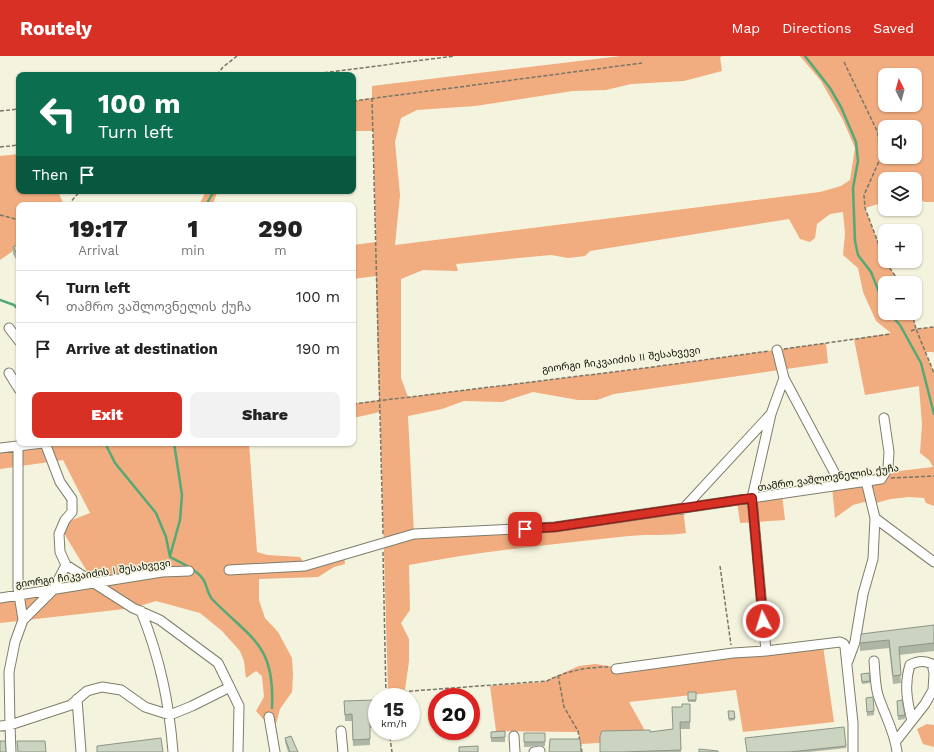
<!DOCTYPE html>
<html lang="en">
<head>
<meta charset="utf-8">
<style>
	:root { --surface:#fff; --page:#f2f2f2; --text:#222; --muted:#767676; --line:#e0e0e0; --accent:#d93025 }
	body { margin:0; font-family:"Work Sans","Noto Sans Georgian",sans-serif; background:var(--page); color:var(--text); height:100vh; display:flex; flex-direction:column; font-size:15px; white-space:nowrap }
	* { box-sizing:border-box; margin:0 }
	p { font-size:13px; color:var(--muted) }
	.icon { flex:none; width:22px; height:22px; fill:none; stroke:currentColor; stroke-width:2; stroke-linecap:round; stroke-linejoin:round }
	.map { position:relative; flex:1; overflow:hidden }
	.side { position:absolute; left:16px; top:146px; width:340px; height:244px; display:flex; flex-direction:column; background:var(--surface); border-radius:8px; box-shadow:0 1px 3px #0004 }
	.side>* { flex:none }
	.guide { position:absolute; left:16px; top:16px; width:340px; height:122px; border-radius:8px; box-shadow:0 1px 3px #0004; background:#0b6e4f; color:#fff; overflow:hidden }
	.needle { width:26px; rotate:354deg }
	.controls { position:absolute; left:878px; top:12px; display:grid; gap:8px }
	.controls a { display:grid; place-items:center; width:44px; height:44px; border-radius:8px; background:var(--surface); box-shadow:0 1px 3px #0004; font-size:20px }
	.speed { position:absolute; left:368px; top:632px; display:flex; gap:8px; font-size:20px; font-weight:700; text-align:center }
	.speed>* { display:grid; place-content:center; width:52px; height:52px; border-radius:50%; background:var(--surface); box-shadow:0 1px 3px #0004; line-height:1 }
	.speed small { font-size:10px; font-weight:400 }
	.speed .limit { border:6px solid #d22; background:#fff; color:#111 }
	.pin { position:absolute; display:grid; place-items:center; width:34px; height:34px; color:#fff; margin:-17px; border-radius:8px; box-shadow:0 2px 6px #0006 }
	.me { position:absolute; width:44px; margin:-22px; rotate:355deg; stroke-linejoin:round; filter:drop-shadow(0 0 3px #0008) }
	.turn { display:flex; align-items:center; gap:14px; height:84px; padding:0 16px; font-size:18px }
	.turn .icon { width:52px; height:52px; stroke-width:2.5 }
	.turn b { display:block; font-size:28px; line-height:34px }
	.then { display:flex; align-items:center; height:38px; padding:0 16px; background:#0003; gap:8px; font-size:15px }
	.eta { display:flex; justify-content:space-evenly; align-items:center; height:68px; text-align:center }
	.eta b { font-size:24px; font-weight:800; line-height:28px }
	.button { display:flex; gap:8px; margin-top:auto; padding:8px 16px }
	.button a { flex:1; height:46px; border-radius:8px; background:var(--accent); color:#fff; font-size:16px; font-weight:800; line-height:46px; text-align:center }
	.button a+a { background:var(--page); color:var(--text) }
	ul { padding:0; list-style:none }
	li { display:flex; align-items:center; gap:12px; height:52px; padding:0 16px; border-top:1px solid var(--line) }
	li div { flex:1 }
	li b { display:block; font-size:15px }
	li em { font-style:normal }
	header { display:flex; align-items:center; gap:24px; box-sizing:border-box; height:56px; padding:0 20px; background:var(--accent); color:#fff }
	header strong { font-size:19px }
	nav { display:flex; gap:22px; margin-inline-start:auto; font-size:14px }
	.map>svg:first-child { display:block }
	.green { fill:#f1ac7f; fill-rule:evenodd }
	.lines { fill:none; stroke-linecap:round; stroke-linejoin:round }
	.stream { stroke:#54aa76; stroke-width:2.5 }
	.minor-casing { stroke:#7f7e6a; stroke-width:11 }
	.path { stroke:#777668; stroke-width:1.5; stroke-dasharray:4 2; stroke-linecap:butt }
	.minor { stroke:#fff; stroke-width:9 }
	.wall { fill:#aeb6a5 }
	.building { fill:#cad4c0; stroke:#8d9486 }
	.route-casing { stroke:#8d1f18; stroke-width:10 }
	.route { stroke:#d93025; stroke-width:7 }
	.labels { text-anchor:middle; stroke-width:3; stroke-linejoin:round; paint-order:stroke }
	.street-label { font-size:10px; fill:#0d0d06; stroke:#f4f3dd }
</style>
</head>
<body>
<header>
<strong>Routely</strong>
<nav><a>Map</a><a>Directions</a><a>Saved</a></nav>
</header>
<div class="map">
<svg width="934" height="696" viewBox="0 0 934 696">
	<rect width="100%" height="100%" fill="#f4f3dd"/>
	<!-- green -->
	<path class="green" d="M621 0H723L720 1 722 15 684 25 631 28 606 34 573 35 475 50 417 54 401 62 395 86 400 139 395 189 820 136 841 130 850 124 855 92 843 64 821 25 800 0H934V146H925L915 141V123H885V146L865 152 885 205 900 227H885V257H912L916 273 934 271V296H925L934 317V450L926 447 924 442 909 441 891 443 872 448 864 446 853 449 835 462 832 430 881 423 891 416 933 411 929 404 920 397 922 369 919 330 865 339 854 283 891 277 876 265 863 236 858 212 843 199 845 178 843 156 830 158 817 168 815 182 810 186 800 183 789 163 590 195 585 200 568 202 551 199 456 208 458 215 423 214 401 223V322L408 341 645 312 826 287 828 307 614 338 597 344H578L533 336 502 346 464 345 442 353 408 360 414 478 555 471 683 453 686 477C667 480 648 478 629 480 555 488 481 495 409 509L410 554 401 567 409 583V605L405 634 388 636 380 356 353 362V348L379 344 376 220 353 223V189L376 186 373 75H353V45L372 42V30ZM885 19H915V49H885ZM885 71H915V101H885Z
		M19 98V135H58L64 149H19V191L0 204V100Z
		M206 135H218L212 149H199Z
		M43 387H249L257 496 267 499 300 501 306 510 344 500 345 508 334 511 318 521 259 523V544L265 562 278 576 292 602 293 618 292 636 280 653 274 675 256 655 264 641 262 620 256 615 246 622 244 605 240 595 222 575 200 557 156 545 133 552 0 567V542L94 527 59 469 90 457 63 404 0 413V392Z
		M782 438 785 464 740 467 737 445Z
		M823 590 834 666 743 676 736 634 629 646 643 671 648 684 581 688 578 676 496 675 490 630 543 626 579 610 595 608 630 613Z
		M927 668 934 669V691L923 688 917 673Z"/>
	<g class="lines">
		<!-- stream -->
		<path class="stream" d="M805 0 830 32 841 51 856 86 858 105 853 132 855 185 858 199 871 216 885 251
			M206 149 214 135
			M0 244 14 249 19 254
			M889 257 900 269 921 307 934 358
			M105 387 115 407 156 457 166 481 170 501C181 507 196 513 203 523 207 529 207 537 212 543 252 584 275 588 272 652
			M170 500 180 464 182 439 174 387"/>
		<!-- minor casing -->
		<g class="minor-casing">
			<path id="minor" d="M9 272 19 285
				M777 294 784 322 841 429
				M9 317 19 333
				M45 387 60 426 72 443V456L65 464 59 478 60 496 66 509 133 552 160 564 218 607 239 650 238 696
				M18 390V532L23 564
				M0 392 43 387
				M683 453 770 359
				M875 462 934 506
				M229 514 305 510 414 478 555 471 881 423 888 412 889 396 884 362
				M0 542 162 516 189 515
				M141 555C160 603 169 645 173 696
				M766 595 752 442 771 358 784 322
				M848 605 855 586 863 538 873 503 875 462 866 425
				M874 605C875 616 875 629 878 639 884 658 895 676 897 696
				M616 613 733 597 766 595 840 586 844 588 845 591 853 667V696
				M77 643 81 696
				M269 661 275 696
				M912 665C907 645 904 628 910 609 917 605 924 604 932 608L934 617
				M0 670 10 669 9 616 15 586 23 564 53 534 66 509
				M341 675 343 696
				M514 680 515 696
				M896 685 925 648 933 634 934 618
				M11 696 10 669 71 649 87 635 102 631 121 634 145 651 170 659 192 650 230 631
				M534 696 540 695"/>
		</g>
		<!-- path -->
		<path class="path" d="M844 6 878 77 880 103 864 139 865 152 885 205 900 227
			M217 19 223 11 237 0
			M306 19 455 0
			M372 42 383 478
			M353 45 642 7
			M0 55 19 53
			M0 91 19 89
			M68 149 80 135
			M0 159 19 164
			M912 257 916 273 934 271
			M911 275 916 273 934 317
			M784 293 891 278
			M353 348 645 312 769 295
			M891 422 934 420
			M383 496 386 641
			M720 510 731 589
			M558 619 564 651 578 675 582 696
			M385 637 547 625C566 615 587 611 608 611
			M389 675 392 696"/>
		<!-- minor -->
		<use href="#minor" class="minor"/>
	</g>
	<!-- wall -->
	<path class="wall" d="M19 188V208L13 198V191Z
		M934 569V595L899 599 901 627 893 628 889 592 860 595V587Z
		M869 617 870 627 862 628 861 618Z
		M688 636H696V646H688Z
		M866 642 874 655V659L867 660Z
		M344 645 376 665V671L370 672V689L353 690 352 665H345Z
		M411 645 417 660V664H411Z
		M897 645 905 659V663L898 664Z
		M690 648V673H680L681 696H600L650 676 673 673 682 651Z
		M728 655H734L735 664 729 665Z
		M505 675V686H491V676Z
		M524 677H545V690L524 691Z
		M285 682 298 696H288L285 686Z
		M846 690V692L809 696H747Z"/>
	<!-- building -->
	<path class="building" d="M19 188V201L13 191Z
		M934 569V587L899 591 901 619 893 620 889 584 860 587 861 578Z
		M869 617 870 625 862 626 861 618Z
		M688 636H696V644H688Z
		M873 641 874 655 867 656 866 642Z
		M375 644 376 665H370V683L353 684 352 658 345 659 344 645Z
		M902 644 905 659 898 660 897 645Z
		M411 645H416L417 660H411Z
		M682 648H690V666H680L681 694 623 696H600V680L602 675 650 674V676L673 673 672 651H682Z
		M728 655H734L735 662 729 663Z
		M844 671 846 690 790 696H747L745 682Z
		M505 675V681L491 682V676Z
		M524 677H545V686H524Z
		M291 680 298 696H290L285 682Z
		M161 682 163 696H97V690Z
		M550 683H580L581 696H549Z
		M0 685H5L6 696H0Z
		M17 685H45L46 696H18Z
		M478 690V696H459V691Z
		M699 693 718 695V696H699Z"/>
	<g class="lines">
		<!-- route casing -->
		<g class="route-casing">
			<path id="route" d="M525 473 555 471 752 442 763 565"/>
		</g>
		<!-- route -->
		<use href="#route" class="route"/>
	</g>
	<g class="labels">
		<!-- street labels -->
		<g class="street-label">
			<text transform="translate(621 303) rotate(-7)" y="4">გიორგი ჩიკვაიძის II შესახვევი</text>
			<text transform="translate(828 421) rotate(-8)" y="4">თამრო ვაშლოვნელის ქუჩა</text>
			<text transform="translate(93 517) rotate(-8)" y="4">გიორგი ჩიკვაიძის I შესახვევი</text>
		</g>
	</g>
</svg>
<div class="controls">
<a><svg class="needle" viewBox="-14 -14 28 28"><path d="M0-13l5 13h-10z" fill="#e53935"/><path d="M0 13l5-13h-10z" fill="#767676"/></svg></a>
<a><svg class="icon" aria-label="sound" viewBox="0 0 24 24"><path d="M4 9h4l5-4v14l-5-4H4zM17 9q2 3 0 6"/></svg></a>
<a><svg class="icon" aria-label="layers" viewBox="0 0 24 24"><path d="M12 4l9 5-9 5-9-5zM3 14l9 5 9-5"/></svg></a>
<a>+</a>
<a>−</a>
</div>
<div class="speed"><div>15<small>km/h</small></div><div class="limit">20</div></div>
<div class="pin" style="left:525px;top:473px;background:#d93025"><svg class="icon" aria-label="arrive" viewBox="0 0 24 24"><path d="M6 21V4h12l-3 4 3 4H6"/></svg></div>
<svg class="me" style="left:763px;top:565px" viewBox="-20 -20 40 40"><circle r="17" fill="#d93025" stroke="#fff" stroke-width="3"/><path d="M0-11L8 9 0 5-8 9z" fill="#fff"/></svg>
<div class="guide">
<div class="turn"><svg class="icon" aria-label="left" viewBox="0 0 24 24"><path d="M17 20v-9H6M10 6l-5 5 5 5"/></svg><div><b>100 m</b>Turn left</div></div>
<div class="then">Then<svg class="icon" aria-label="arrive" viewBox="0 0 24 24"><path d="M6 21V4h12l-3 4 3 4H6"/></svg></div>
</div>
<section class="side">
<div class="eta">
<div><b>19:17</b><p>Arrival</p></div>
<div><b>1</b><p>min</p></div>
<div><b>290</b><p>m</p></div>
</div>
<ul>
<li><svg class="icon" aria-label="left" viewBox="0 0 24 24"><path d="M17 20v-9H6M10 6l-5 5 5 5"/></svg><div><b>Turn left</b><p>თამრო ვაშლოვნელის ქუჩა</p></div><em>100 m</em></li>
<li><svg class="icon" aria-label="arrive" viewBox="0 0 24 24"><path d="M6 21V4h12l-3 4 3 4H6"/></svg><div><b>Arrive at destination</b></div><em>190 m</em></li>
</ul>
<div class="button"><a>Exit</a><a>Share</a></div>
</section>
</div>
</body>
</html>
